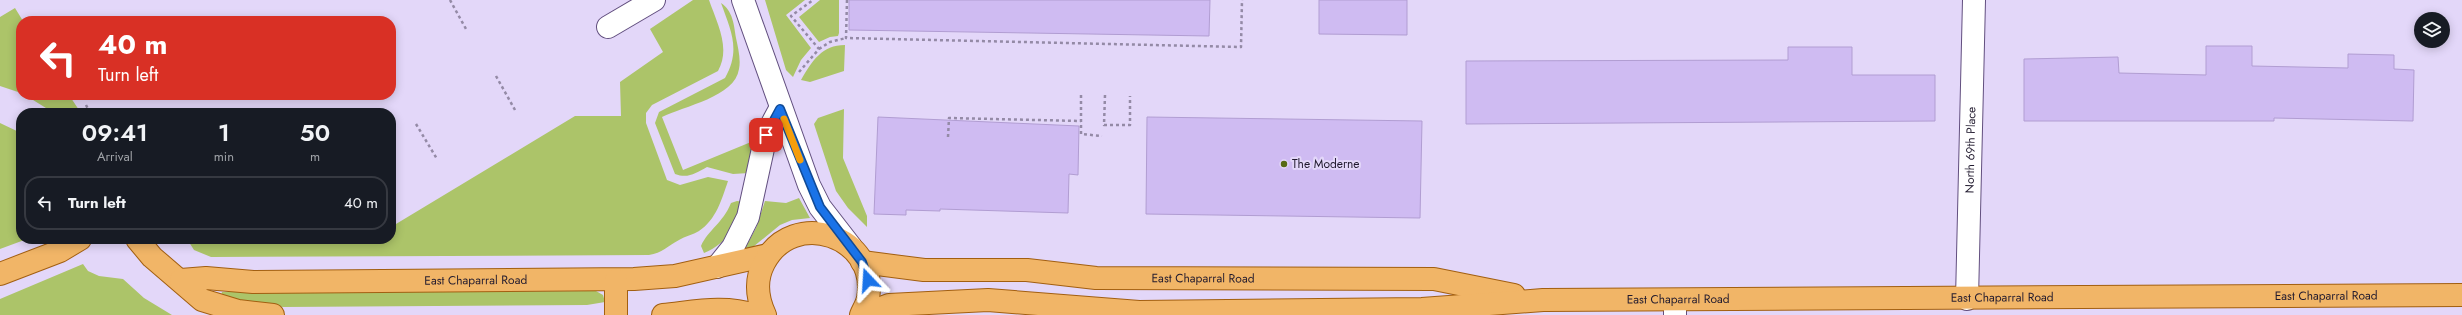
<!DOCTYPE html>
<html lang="en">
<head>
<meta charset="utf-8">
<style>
	:root { --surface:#171b24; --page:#20242c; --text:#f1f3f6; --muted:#9ea1a6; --line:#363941 }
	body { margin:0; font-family:Jost,sans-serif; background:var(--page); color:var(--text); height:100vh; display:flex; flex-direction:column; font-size:15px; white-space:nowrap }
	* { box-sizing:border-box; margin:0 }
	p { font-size:13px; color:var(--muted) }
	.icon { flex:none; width:22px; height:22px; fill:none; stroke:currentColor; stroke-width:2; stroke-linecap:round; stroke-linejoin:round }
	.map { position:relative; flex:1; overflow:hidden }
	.panel { position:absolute; left:16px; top:108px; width:380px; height:136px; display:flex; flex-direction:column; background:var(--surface); border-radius:16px; box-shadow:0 2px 10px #0003 }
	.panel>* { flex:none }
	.hud { position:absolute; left:16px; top:16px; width:380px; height:84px; border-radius:16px; box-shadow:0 2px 10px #0003; background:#d93025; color:#fff; overflow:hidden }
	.tools { position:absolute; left:2414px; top:12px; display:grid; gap:8px }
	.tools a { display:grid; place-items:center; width:36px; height:36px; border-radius:50%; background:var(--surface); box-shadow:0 2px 10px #0003; font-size:20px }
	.pin { position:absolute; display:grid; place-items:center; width:34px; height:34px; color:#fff; margin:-17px; border-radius:8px; box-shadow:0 2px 6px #0006 }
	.me { position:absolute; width:44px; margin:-22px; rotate:340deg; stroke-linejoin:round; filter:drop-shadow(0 0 3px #0008) }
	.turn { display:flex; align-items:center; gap:14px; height:84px; padding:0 16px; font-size:18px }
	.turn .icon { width:52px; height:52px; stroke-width:2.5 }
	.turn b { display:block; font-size:28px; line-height:34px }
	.eta { display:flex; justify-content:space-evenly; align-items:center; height:68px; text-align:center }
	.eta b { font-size:24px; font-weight:600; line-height:28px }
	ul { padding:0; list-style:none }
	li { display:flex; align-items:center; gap:12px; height:54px; margin:0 8px 6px; padding:0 8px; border:2px solid var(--line); border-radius:16px }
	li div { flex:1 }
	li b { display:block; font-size:15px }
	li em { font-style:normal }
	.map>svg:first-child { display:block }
	.green { fill:#acc469 }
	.building { fill:#cfbbf2; stroke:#b19dd2 }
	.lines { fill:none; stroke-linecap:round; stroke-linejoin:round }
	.minor-casing { stroke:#624f7f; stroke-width:24 }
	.major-casing { stroke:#a25f11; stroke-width:24 }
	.path { stroke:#948aa6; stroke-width:2.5; stroke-dasharray:3 3; stroke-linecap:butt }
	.minor { stroke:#fff; stroke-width:22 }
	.major { stroke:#f1b567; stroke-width:22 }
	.route-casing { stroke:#114b97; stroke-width:10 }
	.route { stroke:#1a73e8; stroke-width:7 }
	.slow { stroke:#f59e0b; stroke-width:7 }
	.poi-dot { fill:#576914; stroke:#e3d7f9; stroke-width:1.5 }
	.labels { text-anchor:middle; stroke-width:4; stroke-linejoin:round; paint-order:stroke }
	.street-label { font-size:12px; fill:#211a2e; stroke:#e3d7f9 }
	.poi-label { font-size:12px; fill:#211a2e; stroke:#e3d7f9; text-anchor:start }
</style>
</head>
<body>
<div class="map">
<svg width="2462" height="315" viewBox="0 0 2462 315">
	<rect width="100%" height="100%" fill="#e3d7f9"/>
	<!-- green -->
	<path class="green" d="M693 0H709C717 23 731 48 718 71L652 105 646 113V123L667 180 680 185 708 177 728 181C722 199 716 220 699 231 693 235 685 236 679 240 668 246 662 253 649 255L211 257 194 250 187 239H278L280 243 363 244 372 239H391V227L575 116H621L620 82 663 52 650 29Z
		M765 0H805L786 15 811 48 801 60 793 77 786 70Z
		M820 0H839V33L838 36 830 37 819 42 799 17Z
		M721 3C733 11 734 25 736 38 738 48 741 59 739 69 735 97 684 106 662 117L683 170 751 142 753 145 749 173 733 174 707 167C696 173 688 179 675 174L655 123 659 112 725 78C741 50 731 31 721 3Z
		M15 8 23 21H21V93L0 86V17Z
		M845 45 844 71 810 82 801 80C812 61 822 45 845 45Z
		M25 95H69L81 113H54Z
		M844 109 843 158 867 216V227L848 208 836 191 814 124 818 118Z
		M0 123 21 133V239H27L0 249Z
		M799 198 810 218 792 220 780 225 748 251 744 250 756 228 765 201 786 203Z
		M737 201 744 202C733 226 730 242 704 253L701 246C708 230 723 223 731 203Z
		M83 264 88 271 99 276 123 279 144 298 172 315H0V299Z
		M596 291 603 295 605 302 587 305 283 307 220 298 222 292Z"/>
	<!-- building -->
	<path class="building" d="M849 0H1210L1209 36 849 30Z
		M1319 0H1407V35L1319 34Z
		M2206 46H2252V66L2348 68V54L2394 55V69L2414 70 2413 121 2274 118V121H2024V59L2118 57 2119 73 2206 75Z
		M1788 47H1852V75H1935V121L1466 124V61L1788 60Z
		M878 117 1079 126 1078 175 1069 174 1068 213 940 209V211L906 210V215L874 214Z
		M1147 117 1422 121 1420 218 1146 214Z"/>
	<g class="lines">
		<!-- minor casing -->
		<g class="minor-casing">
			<g id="minor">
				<path d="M743 0 809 185 820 207 851 247"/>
				<path d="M608 27 654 0"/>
				<path d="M717 267 733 247 748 217 766 135 780 109"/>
				<path id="s1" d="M1967 299 1974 0"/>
				<path d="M1675 315V301"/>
			</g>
		</g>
		<!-- major casing -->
		<g class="major-casing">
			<g id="major">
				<path d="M137 239 152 257 202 300 238 311 273 315"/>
				<path id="s2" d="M862 262 924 270H1027L1096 278 1434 279 1514 295"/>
				<path d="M0 274 60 251 80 239"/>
				<path id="s3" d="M181 280 206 278 253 282 634 279 675 276 768 255"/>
				<path d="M616 280V315"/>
				<path d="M663 315C694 312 724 305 754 315"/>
				<path d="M765 315C757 298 755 280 764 263 793 207 879 236 868 298 867 304 863 310 861 315"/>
				<path id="s4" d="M863 315 889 305 988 300 1139 312 1422 309 1543 300 2462 295"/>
			</g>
		</g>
		<!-- path -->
		<path class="path" d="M450 0 466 29
			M847 0 846 38 1241 47 1242 0
			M819 49 830 42 846 38
			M799 72 819 49 791 16 813 0
			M496 76 515 110
			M1081 95V134L1102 136
			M1105 95 1104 125H1130V96
			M86 105 90 113
			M416 124 437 159
			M948 137 949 118 1081 121"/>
		<!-- minor -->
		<use href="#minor" class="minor"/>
		<!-- major -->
		<use href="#major" class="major"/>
	</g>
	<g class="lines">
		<!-- route casing -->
		<g class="route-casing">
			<path id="route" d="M766 135 780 109 820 207 862 262 868 280"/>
		</g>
		<!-- route -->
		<use href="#route" class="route"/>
		<!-- slow -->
		<path class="slow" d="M784 119 800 160"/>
	</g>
	<!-- markers -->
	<circle class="poi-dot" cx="1284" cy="164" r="4"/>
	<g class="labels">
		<!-- street labels -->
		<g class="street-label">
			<text dy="4" stroke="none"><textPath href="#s1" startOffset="149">North 69th Place</textPath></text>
			<text dy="4" stroke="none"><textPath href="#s2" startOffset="342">East Chaparral Road</textPath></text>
			<text dy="4" stroke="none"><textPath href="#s3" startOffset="295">East Chaparral Road</textPath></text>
			<text dy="4" stroke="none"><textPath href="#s4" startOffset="1466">East Chaparral Road</textPath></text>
			<text dy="4" stroke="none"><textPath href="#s4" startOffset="1142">East Chaparral Road</textPath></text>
			<text dy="4" stroke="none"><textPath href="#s4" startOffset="818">East Chaparral Road</textPath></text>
		</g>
		<!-- poi labels -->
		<g class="poi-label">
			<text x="1292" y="168">The Moderne</text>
		</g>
	</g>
</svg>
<div class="tools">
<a><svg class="icon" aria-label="layers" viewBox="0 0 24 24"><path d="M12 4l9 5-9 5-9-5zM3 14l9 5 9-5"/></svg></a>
</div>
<div class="pin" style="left:766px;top:135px;background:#d93025"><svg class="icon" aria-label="arrive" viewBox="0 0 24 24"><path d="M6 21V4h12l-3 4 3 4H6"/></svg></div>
<svg class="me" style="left:868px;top:280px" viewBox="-20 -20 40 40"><path d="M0-17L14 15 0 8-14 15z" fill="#1a73e8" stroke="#fff" stroke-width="4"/></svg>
<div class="hud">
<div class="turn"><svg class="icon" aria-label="left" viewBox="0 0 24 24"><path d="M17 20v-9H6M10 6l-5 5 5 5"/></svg><div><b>40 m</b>Turn left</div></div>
</div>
<section class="panel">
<div class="eta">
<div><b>09:41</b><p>Arrival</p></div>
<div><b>1</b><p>min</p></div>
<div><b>50</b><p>m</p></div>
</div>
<ul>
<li><svg class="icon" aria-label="left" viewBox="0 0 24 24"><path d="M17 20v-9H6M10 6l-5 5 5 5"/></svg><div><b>Turn left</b></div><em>40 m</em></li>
</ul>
</section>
</div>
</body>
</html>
